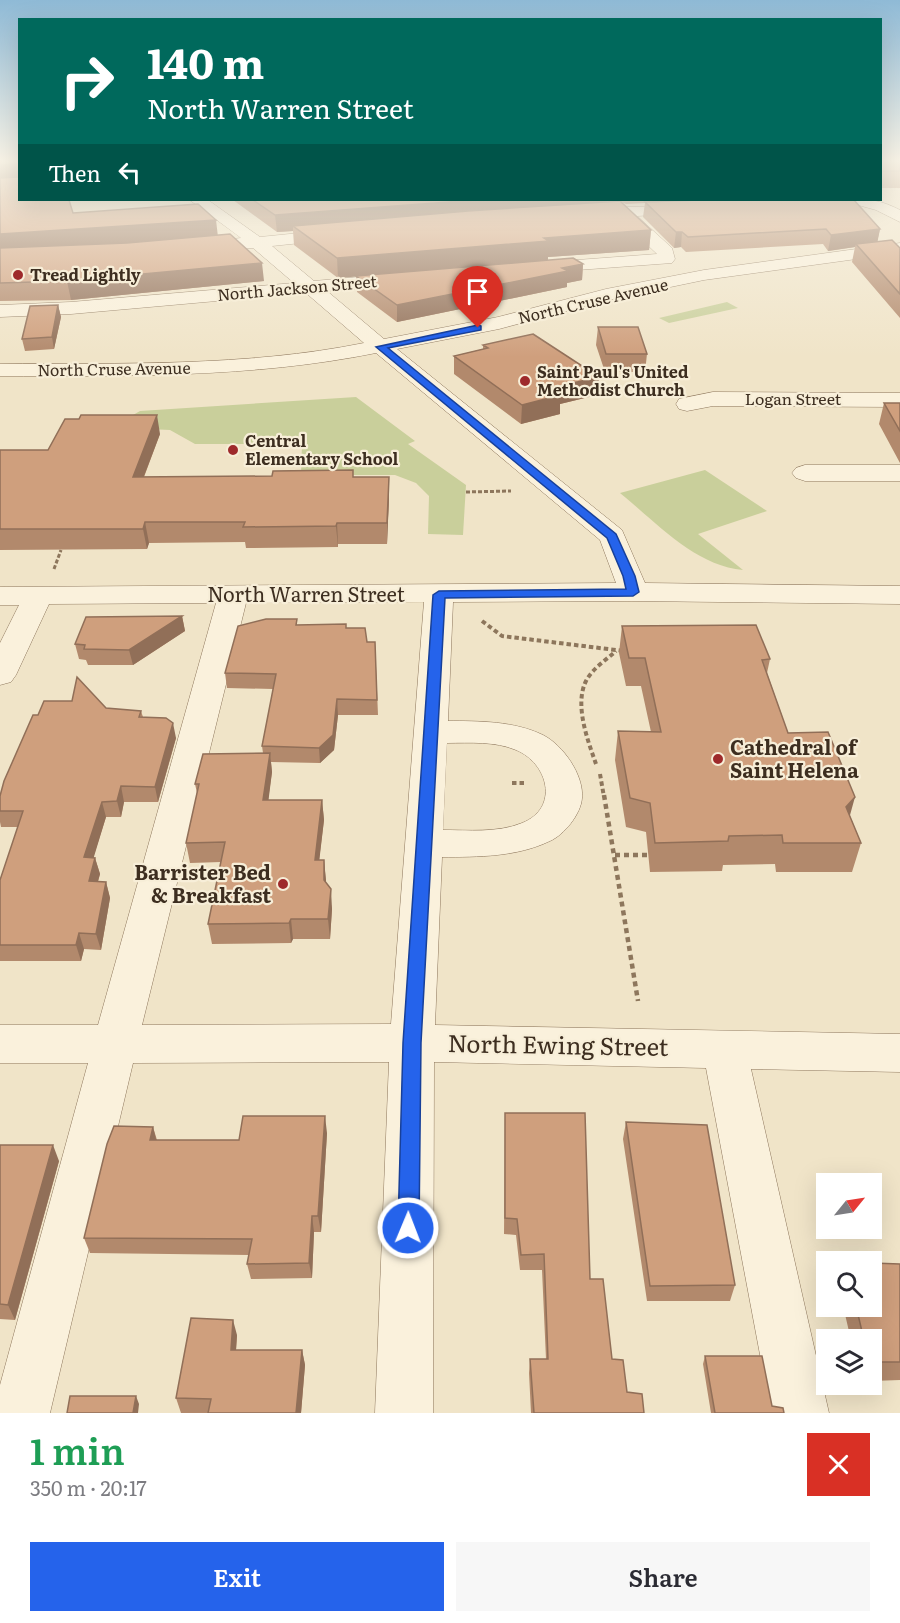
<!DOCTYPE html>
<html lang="en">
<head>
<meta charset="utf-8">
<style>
	:root { --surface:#fff; --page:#f7f7f7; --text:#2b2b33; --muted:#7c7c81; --accent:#2563eb }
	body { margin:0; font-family:Literata,serif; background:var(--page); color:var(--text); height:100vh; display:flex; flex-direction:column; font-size:22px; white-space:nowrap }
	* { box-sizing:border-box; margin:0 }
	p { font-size:20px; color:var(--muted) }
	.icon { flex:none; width:33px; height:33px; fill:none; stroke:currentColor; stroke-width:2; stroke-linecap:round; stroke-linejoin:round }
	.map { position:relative; height:1413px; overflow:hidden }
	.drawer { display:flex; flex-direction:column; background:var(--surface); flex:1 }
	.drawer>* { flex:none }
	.guide { position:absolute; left:18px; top:18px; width:864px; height:183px; border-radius:0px; box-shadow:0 6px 24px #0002; background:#00695c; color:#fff; overflow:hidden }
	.needle { width:39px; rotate:60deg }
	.tools { position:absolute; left:816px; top:1173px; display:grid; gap:12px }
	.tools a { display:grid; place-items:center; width:66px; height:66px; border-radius:0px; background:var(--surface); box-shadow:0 6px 24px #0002; font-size:30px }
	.pin { position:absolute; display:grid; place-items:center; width:51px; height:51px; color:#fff; margin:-62px -26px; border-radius:50% 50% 50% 0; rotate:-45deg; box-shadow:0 0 6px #0007 }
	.pin .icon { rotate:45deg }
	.me { position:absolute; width:66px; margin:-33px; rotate:1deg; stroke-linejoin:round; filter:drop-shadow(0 0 4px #0008) }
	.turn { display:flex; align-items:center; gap:21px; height:126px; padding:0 30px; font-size:27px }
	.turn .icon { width:78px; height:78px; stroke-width:2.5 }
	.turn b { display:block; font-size:42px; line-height:51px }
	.then { display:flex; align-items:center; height:57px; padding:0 30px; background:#0003; gap:12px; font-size:22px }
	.round { display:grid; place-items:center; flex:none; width:63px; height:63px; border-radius:0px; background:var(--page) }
	.overview { display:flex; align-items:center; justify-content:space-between; height:102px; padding:0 30px }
	h1 { font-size:36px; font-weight:600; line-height:45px; color:#1e9e55 }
	.primary-button { display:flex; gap:12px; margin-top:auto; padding:12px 30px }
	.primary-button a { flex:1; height:69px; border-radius:0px; background:var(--accent); color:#fff; font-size:24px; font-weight:600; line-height:69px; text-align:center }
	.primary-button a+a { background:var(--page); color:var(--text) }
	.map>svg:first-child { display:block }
	.green { fill:#c9cf9b }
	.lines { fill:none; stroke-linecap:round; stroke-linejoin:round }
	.minor-casing { stroke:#8d765c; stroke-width:1 }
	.path-far2 { stroke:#8d765c; stroke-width:3; stroke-dasharray:4 2; stroke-linecap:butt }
	.path-far1 { stroke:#8d765c; stroke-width:4; stroke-dasharray:4.5 3; stroke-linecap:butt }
	.path { stroke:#8d765c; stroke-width:4.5; stroke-dasharray:5 4; stroke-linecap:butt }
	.minor { fill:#faf1dc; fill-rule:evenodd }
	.wall { fill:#b2896c }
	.shaded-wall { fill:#916f58 }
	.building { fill:#cf9f7d; stroke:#916f58; stroke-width:1.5 }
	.route { fill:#2563eb; stroke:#184099; stroke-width:1.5 }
	.poi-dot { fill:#9e2a2b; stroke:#f7eed8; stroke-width:2 }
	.labels { text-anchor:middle; stroke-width:4.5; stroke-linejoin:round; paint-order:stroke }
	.far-poi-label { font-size:16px; font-weight:bold; fill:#3d2e20; stroke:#f7eed8; text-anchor:start }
	.far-street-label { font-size:16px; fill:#3d2e20; stroke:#f7eed8 }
	.street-label { font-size:20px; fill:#3d2e20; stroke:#f7eed8 }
	.poi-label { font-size:20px; font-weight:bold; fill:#3d2e20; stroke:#f7eed8; text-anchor:start }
	.near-street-label { font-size:24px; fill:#3d2e20; stroke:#f7eed8 }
</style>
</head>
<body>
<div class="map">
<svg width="900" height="1413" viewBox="0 0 900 1413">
	<rect width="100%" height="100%" fill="#f0e4c8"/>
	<!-- green -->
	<path class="green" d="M727 302 738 308 669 323 659 318Z
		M356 397 415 441 408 444 466 485 463 535 428 534 429 496 416 483 395 475H301L302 444H195L170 430 127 428 121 422 140 411Z
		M705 470 767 511 698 534 743 570C695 566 656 522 620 493Z"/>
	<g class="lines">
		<!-- minor casing -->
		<g class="minor-casing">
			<path id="minor" d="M190 200H208L260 237 339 229 345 230 347 234 345 238 339 239 272 246 314 281 402 273 409 275 411 279 409 283 402 285 327 291 384 339 498 317 606 289 704 270 900 243V253L704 280 608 300 499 329 397 349 622 530 645 583 900 586V604L632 601 453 602 448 721C479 721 514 721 543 735 563 745 584 775 582 798 581 814 564 835 550 841 517 857 478 857 442 857L435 1025 900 1034V1072L751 1069 829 1413H771L706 1068 434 1062 433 1413H375L389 1062 133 1063 50 1413H0V1385L88 1063H0V1025H98L216 603 49 604 16 675 11 682 0 685V643L19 605H0V587L616 583 600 540 376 353C252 378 126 376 0 376V364C121 363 245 367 364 343L306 293 71 314 0 317V305L71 302 294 283 253 248 196 253 190 252 187 248 190 244 241 238ZM424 602 391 1024 142 1025 246 603ZM447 743C470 743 495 741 516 750 548 763 560 808 522 823 498 833 468 830 443 830Z
				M849 200C868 198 883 201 900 210V222L876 210 851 203Z
				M617 202 627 207 695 205 697 208 689 213 637 216 672 248 675 259 672 263 537 273 531 272 528 268 531 264 537 263 657 254 619 218 588 220 580 215 588 210 610 209 611 204Z
				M713 392 900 393V407L713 406 687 411 679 409 676 404 679 399Z
				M805 465H900V481H805L796 478 792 473 796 468Z"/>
		</g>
		<!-- path-far2 -->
		<path class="path-far2" d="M466 492 511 491
			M54 569 61 550"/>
		<!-- path-far1 -->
		<path class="path-far1" d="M482 621 502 636 624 651
			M596 764C588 741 574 705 586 681 592 669 606 660 616 651
			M600 774 604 797
			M512 783H525"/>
		<!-- path -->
		<path class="path" d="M604 795 638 1001
			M615 855H648"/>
		<!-- minor -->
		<use href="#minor" class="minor"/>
	</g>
	<!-- wall -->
	<path class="wall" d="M0 160 73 213 218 235 264 281 71 300 0 301Z
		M880 160H900V188H880Z
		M233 200H608L606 202 651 230 649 250 548 257V260L583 264 582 280 567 283V287L397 322 357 292 356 276 338 278 294 245 293 231 277 232Z
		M617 200H854L880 229 877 242 900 248V318L852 262 855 247 828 251 823 244 686 252 681 247 674 248 643 217 645 203 626 204Z
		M58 305 61 317 54 349 25 351 22 339Z
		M598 327 647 354 645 372H605L596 345Z
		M483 345 597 395 560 404V414L521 424 454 374V356L483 349Z
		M884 403H900V463L879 424Z
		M160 434 144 477H389V497L387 544H338V547L246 548 245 542 149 543 147 549 0 550V450H48Z
		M182 616 185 631 133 665H88L86 660 79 659 75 644Z
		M297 625 346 628 367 642H375L378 715H338L334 750 320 763 271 762 272 772 268 800H322L324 820 319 860H324L326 883 332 909 330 939H293L291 943 212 944 208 924 221 862 190 863 186 843 197 793 195 784 263 753 262 746 273 689 227 688 225 673Z
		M622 626 770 659 767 673 788 733 850 816 861 843 852 872H776L775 864 723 865 722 871 650 872 646 832 626 827 615 760 618 731 651 732 641 686H626L619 653Z
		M106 708 141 711 143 717 176 738 158 802H124L121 817H106L93 858H95L100 874 98 882H106L110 898 101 950 84 949 81 961H0V880L18 827H1L0 822V796Z
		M505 1113 590 1279 612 1359 627 1392 644 1413H531L529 1373 530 1359H546L542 1270H520L516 1235 504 1234Z
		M626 1122 735 1285 730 1301H647L623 1139Z
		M153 1127 157 1140H239L327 1133 321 1232H314L312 1278 251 1279 247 1264 249 1255 90 1253 84 1238Z
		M0 1145 59 1161 15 1320 0 1319Z
		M900 1264V1380L872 1381V1340H851L844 1310 845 1306H872Z
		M237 1335 236 1350H302L305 1365 301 1413H181L176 1398Z
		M705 1356 772 1406 784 1413H711L703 1364Z"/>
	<!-- shaded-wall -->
	<path class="shaded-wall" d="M18 164 20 180 0 181V165Z
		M475 200H608L604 205 293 226V231L277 232 275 215Z
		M216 220 218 237 0 252V234Z
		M880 229 877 244H856L855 247 828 251 831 235Z
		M651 230 649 250 548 257V261L338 278 337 258 544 238Z
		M676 232H682L681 247 674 248Z
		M262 263 264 281 71 300 67 281Z
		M583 264 582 280 567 283V287L397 322V305Z
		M58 305 61 317 54 349 52 337Z
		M599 377 597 395 560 404V414L521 424 522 405 551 388Z
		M157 415 160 434 136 497 133 477Z
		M389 477V497L387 544V523Z
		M145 522 149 543 147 549 143 529Z
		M337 523 338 544V547L336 526Z
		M182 616 185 631 133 665 129 650Z
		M337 699 338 715 334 750 320 763 319 748Z
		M173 723 176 738 158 802 155 787Z
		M270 753 272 772 266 820 263 800Z
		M121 786 124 802 121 817 117 801Z
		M855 797 847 826 846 807Z
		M322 800 324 820 317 880 315 860Z
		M102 802 106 817 89 873 84 857Z
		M95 858 100 874 93 897 89 881Z
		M324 860 326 880V900L324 880Z
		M106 882 110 898 101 950 96 934Z
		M331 889 332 909 330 939 328 919Z
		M291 919 293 939 291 943 289 923Z
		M79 933 84 949 81 961 76 945Z
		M325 1116 327 1133 321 1232 318 1216Z
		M153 1127 157 1143 150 1140Z
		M53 1145 59 1161 15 1320 8 1305Z
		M312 1216 314 1232 312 1278 309 1263Z
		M233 1320 237 1335 235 1365 231 1350Z
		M302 1350 305 1365 301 1413H296Z
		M136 1396 139 1404 138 1413H133Z"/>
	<!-- building -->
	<path class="building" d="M0 160H20V200H69L73 213 198 204 216 220 0 234V178L18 177V164L0 165Z
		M880 160H900V171H881L880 170Z
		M253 200H475L275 215Z
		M700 200H854L880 229 831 235 826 229 688 237 682 232H676L645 202Z
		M620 201 651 230 544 238 549 241 337 258 293 226 468 211Z
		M230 234 262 263 67 281 0 283V248L127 243Z
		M892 240 900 248V294L856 244Z
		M573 258 583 264 562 268 568 271 397 305 356 276Z
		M58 305 52 337 22 339 30 306Z
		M598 327H638L647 354H606Z
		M533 334 599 377 551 388 561 395 522 405 454 356 488 348 483 345Z
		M884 403H900V431Z
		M81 415H157L133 477 272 476 273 471 353 470V477H389L387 523H337L336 526 243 527 245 522H145L143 529H0V450H48L65 419H79Z
		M182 616 129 650 84 649 85 645 75 644 86 617Z
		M266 619H297L296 625 346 624V628H365L367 642H375L377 700 337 699 333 735 319 748 262 746 276 674 225 673 238 626Z
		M756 625 770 659 762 660 788 733 828 732 855 797 846 807 861 843H783L782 835 729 836 728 841 655 843 650 803 630 798 618 731 661 732 645 658H629L622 626Z
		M77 677 106 708 141 711 139 717 166 718 173 723 155 787 121 786 117 801 102 802 84 857 95 858 89 881 106 882 96 934 79 933 76 945H0V880L23 811H0V796L4 781 33 715H38L44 701H72Z
		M270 753 263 800H322L315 860H324V880L331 889 328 919H291L289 923 208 924 225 842 186 843 199 784H195L203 754Z
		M505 1113H585L590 1279H603L612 1359 623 1360 627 1392 642 1394 644 1413H534L530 1359H548L544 1254 521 1255 517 1219 505 1218Z
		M243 1116H325L318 1216H312L309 1263 247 1264 252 1239 84 1238 107 1144 114 1126 153 1127 150 1140H239Z
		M626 1122 707 1125 735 1285 650 1286Z
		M0 1145H53L8 1305 0 1304Z
		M872 1263 900 1264V1362H872V1340H864L856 1306H872Z
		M191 1318 233 1320 231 1350H302L296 1413H208L211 1399 176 1398Z
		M705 1356H762L772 1406 783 1408 784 1413H715Z
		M70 1396H136L133 1413H67Z"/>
	<!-- sky -->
	<linearGradient id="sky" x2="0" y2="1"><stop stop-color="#8fbad6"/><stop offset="0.45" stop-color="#f8f3e6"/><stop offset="1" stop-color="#f8f3e6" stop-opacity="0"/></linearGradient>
	<rect width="900" height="357" fill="url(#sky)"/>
	<!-- route -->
	<path class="route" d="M478 325 481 326V330L388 348 616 534 635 576 639 592 633 596 445 598 421 1043 419 1228 416 1235 408 1238 401 1235 398 1228 403 1043 433 595 439 591 626 589 623 576 607 538 376 347Z"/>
	<!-- markers -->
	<g class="poi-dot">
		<circle cx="18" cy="275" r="6"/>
		<circle cx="525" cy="381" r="6"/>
		<circle cx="233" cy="450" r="6"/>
		<circle cx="718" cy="759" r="6"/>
		<circle cx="283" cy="884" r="6"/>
	</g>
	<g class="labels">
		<!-- far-poi labels -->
		<g class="far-poi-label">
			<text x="30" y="281">Tread Lightly</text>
			<text x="537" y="378">Saint Paul's United<tspan x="537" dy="18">Methodist Church</tspan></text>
			<text x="245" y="447">Central<tspan x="245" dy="18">Elementary School</tspan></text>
		</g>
		<!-- far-street labels -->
		<g class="far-street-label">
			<text transform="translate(297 288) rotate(-5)" y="6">North Jackson Street</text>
			<text transform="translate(593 301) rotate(-13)" y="6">North Cruse Avenue</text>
			<text transform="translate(114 369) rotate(-1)" y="6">North Cruse Avenue</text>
			<text x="793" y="405">Logan Street</text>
		</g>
		<!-- street labels -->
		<g class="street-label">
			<text x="306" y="602">North Warren Street</text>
		</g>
		<!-- poi labels -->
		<g class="poi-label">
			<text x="730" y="755">Cathedral of<tspan x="730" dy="23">Saint Helena</tspan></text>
			<text x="271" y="880" text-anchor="end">Barrister Bed<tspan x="271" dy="23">&amp; Breakfast</tspan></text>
		</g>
		<!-- near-street labels -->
		<g class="near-street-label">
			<text transform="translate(558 1046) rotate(1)" y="8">North Ewing Street</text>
		</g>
	</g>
</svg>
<div class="tools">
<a><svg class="needle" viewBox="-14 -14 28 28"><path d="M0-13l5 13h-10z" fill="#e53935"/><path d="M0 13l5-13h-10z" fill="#7c7c81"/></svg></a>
<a><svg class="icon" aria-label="search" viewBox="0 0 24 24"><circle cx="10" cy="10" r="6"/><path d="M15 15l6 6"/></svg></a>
<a><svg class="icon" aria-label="layers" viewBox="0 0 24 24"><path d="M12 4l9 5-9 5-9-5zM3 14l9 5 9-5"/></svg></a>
</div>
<div class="pin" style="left:478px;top:328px;background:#d93025"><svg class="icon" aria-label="arrive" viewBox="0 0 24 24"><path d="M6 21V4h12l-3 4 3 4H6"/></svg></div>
<svg class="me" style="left:408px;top:1228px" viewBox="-20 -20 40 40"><circle r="17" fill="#2563eb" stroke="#fff" stroke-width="3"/><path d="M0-11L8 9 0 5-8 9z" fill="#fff"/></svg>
<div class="guide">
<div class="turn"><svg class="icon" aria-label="right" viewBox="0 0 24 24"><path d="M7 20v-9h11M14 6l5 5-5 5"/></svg><div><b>140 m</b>North Warren Street</div></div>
<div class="then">Then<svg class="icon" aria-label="left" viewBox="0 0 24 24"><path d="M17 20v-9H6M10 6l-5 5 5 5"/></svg></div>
</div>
</div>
<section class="drawer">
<div class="overview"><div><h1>1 min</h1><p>350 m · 20:17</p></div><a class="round" style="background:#d93025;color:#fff"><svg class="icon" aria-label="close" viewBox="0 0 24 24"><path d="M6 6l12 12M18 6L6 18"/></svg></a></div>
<div class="primary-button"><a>Exit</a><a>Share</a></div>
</section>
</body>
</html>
